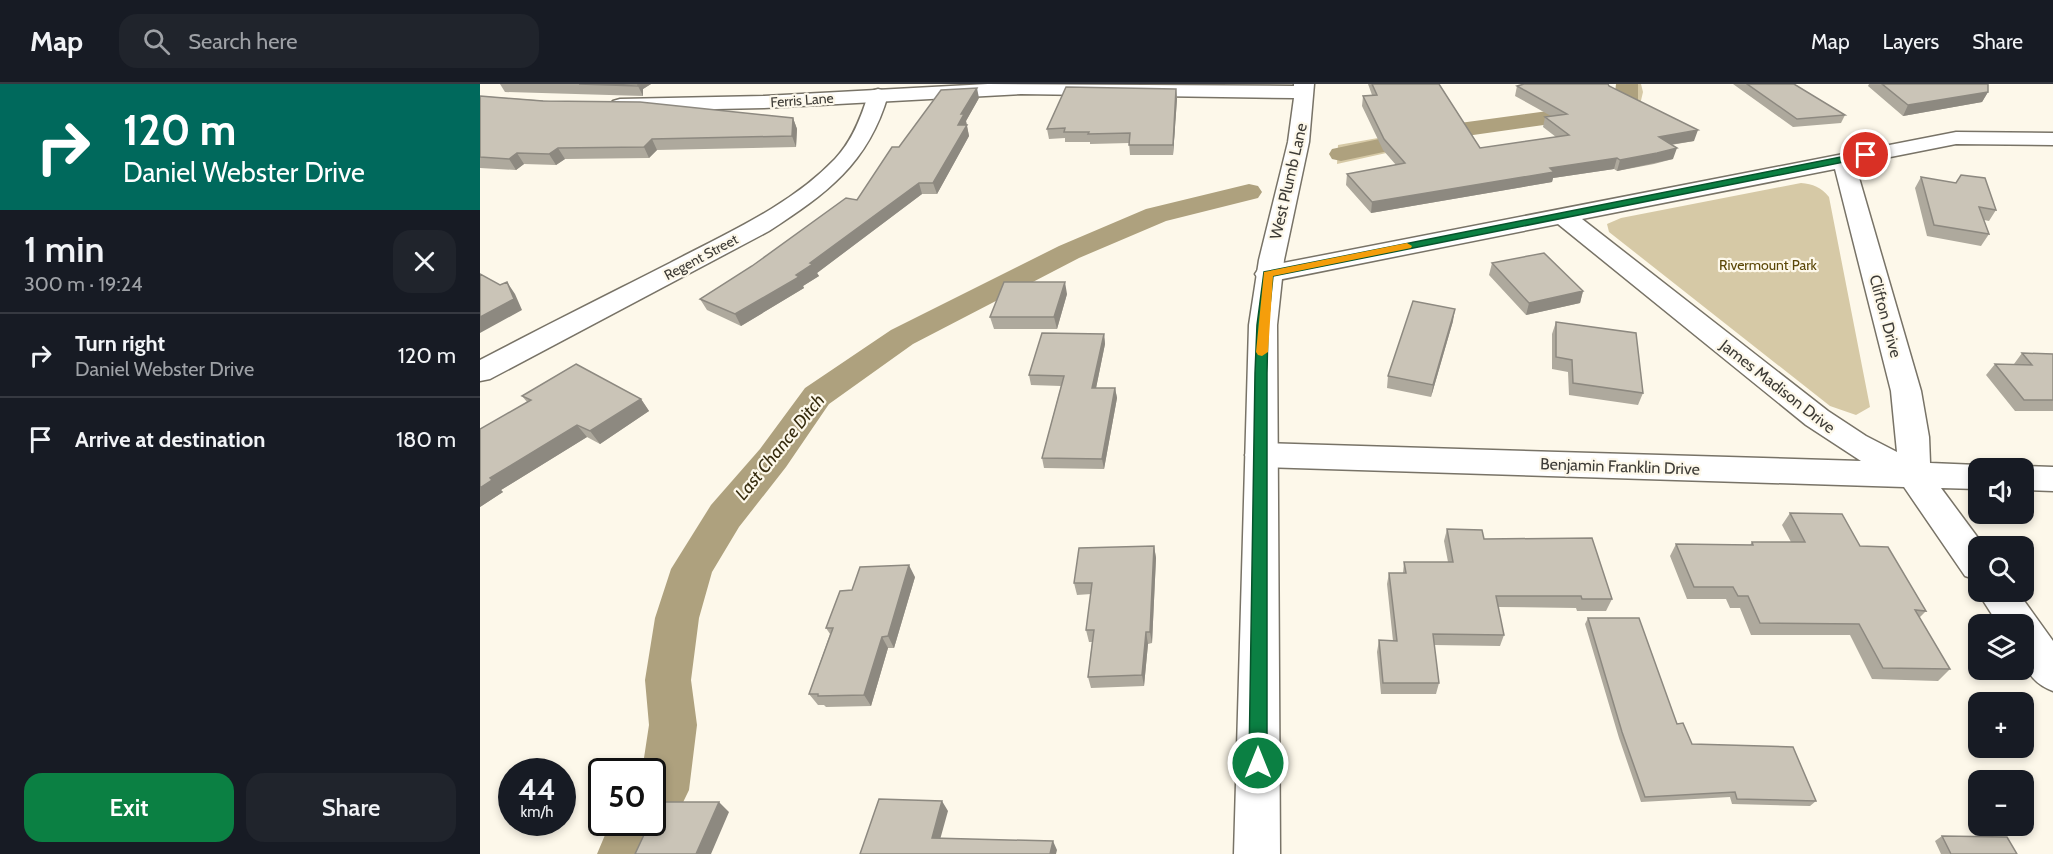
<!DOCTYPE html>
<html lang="en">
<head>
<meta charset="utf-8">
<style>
	:root { --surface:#171b24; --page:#20242c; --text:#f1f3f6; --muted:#9ea1a6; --line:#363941; --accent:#0b8043 }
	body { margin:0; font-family:Cabin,sans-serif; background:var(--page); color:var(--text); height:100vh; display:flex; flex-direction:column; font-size:22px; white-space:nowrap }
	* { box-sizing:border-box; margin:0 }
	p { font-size:20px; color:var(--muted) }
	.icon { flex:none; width:33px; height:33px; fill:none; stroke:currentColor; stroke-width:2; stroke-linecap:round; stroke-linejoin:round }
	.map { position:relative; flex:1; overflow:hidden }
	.side { display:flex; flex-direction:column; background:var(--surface); width:480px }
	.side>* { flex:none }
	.banner { background:#00695c; color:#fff; overflow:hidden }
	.fabs { position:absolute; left:1488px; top:374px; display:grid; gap:12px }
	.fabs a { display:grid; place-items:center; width:66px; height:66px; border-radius:12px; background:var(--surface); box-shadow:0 3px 9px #0003; font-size:30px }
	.speed { position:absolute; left:18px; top:674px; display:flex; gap:12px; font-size:30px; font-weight:700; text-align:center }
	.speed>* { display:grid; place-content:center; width:78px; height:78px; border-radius:50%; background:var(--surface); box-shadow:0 3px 9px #0003; line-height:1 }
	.speed small { font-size:15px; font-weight:400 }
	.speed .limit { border:3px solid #111; border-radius:9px; background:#fff; color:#111 }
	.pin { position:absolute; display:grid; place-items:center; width:51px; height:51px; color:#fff; margin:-26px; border:3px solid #fff; border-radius:50%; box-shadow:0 2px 6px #0007 }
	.me { position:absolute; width:66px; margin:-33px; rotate:0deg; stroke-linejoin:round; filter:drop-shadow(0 0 4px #0008) }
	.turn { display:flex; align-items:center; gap:21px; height:126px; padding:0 24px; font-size:27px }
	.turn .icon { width:78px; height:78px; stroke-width:2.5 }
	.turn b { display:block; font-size:42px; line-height:51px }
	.round { display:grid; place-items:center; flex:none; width:63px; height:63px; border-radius:18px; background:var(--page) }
	.headline { display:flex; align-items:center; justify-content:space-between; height:102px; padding:0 24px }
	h1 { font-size:36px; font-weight:600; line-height:45px }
	.action { display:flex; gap:12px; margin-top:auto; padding:12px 24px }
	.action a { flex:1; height:69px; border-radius:18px; background:var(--accent); color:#fff; font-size:24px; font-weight:600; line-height:69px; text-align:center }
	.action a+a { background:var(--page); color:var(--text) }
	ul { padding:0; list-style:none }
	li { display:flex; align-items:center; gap:18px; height:84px; padding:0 24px; border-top:2px solid var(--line) }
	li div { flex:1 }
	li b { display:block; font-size:22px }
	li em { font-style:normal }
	header { display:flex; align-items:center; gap:36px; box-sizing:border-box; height:84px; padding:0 30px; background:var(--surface); border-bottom:2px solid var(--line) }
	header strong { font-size:28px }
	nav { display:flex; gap:33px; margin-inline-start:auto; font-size:21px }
	.search { width:420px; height:54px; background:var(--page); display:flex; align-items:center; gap:15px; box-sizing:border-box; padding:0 21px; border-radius:18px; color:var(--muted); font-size:22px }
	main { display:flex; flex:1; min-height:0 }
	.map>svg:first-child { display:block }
	.green { fill:#d6c9a6 }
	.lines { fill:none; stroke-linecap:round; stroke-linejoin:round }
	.canal { fill:#aea17e; fill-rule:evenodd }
	.street-casing { stroke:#787367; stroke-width:3 }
	.secondary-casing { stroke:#787367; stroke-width:3 }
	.street { fill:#fff; fill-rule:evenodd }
	.secondary { fill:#fff; fill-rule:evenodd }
	.wall { fill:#aea99d }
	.shaded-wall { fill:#8d8980 }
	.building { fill:#cac4b7; stroke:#8d8980; stroke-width:1.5 }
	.route { fill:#0b8043; stroke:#07532c; stroke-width:1.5 }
	.slow { fill:#f59e0b }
	.labels { text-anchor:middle; stroke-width:4.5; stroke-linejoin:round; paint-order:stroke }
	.far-street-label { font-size:14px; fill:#3d3b36; stroke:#fdf8ea }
	.far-park-label { font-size:14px; fill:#5b4707; stroke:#fdf8ea }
	.street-label { font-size:16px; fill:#3d3b36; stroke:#fdf8ea }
	.water-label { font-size:18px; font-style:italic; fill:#362b0d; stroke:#fdf8ea }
</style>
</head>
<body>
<header>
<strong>Map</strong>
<div class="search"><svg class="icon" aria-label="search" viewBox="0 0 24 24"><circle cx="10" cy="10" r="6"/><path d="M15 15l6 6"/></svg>Search here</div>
<nav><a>Map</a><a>Layers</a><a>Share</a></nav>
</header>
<main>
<section class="side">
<div class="banner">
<div class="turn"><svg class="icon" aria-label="right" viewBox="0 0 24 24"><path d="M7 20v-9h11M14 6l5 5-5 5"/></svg><div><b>120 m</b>Daniel Webster Drive</div></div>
</div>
<div class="headline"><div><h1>1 min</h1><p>300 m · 19:24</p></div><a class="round"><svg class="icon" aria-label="close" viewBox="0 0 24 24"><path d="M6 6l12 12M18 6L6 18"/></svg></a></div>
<ul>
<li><svg class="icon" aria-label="right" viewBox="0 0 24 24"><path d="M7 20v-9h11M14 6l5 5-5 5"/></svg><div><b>Turn right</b><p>Daniel Webster Drive</p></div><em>120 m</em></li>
<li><svg class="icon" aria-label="arrive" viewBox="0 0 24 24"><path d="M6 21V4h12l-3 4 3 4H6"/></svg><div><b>Arrive at destination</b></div><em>180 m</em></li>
</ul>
<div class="action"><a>Exit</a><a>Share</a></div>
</section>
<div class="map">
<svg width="1573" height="770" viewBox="0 0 1573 770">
	<rect width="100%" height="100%" fill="#fdf8ea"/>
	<!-- green -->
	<path class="green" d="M1139 0H1161L1163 8 1159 25 987 51 857 80 858 61 978 40 1102 27 1141 15Z
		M1321 99C1333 100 1341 103 1349 113L1390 323 1376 331 1350 322 1129 148 1127 140 1141 134Z"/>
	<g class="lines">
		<!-- canal -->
		<path class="canal" d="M1136 0H1158V18L1149 29 965 55 861 77 852 75 849 70 852 65 965 41 1134 18Z
			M769 100 778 102 782 108 778 114 686 137 599 174 433 260 349 320 306 383 259 443 232 488 219 534 211 596 217 641 209 706 178 770H117L125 751 137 738H172V687H162L169 641 165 596 175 534 191 485 231 421 280 365 325 304 411 246 579 162 666 125Z"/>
		<!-- street casing -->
		<g class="street-casing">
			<path id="street" d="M398 5 405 7 408 11C388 80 346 110 289 147L10 295 0 297V276C63 243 127 211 190 179 247 149 310 122 355 75 372 57 381 34 388 11L391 7Z
				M1476 48 1573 49V61L1476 60 1375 80 1441 307 1449 353 1450 379 1498 381 1508 384H1498V405L1461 404 1504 462H1498V496L1485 492 1424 403 781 383 770 379 765 371 770 363 781 359 1381 377 1326 341 1078 140 788 198 779 196 775 190 779 184 788 182ZM1355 85 1411 307 1417 368 1386 352 1348 327 1102 135Z
				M1544 382 1573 383V407L1544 406V384H1537Z
				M1498 505V507H1537L1573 557V607C1539 594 1544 570 1544 540H1518L1497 507Z"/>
		</g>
		<!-- secondary casing -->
		<g class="secondary-casing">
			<path id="secondary" d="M508 0 814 2V0H834L829 58 804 176 797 241 800 770H754L769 241 779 176 808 58 814 14 541 10 284 24 140 27 133 25 130 21 133 17 140 15 284 12Z"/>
		</g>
		<!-- street -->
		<use href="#street" class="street"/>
		<!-- secondary -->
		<use href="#secondary" class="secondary"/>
	</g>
	<!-- wall -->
	<path class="wall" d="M20 0H171L163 5V12L25 8Z
		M888 0H959L1000 64 1076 53 1063 43 1065 33 1071 32 1035 12 1037 2H1129L1214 57 1191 61 1193 75 1174 80 1137 87 1134 85 1073 94 1072 98 891 129 866 101 867 90 916 81 903 66 882 22 883 12 892 11Z
		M1253 0H1314L1365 31 1361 39 1313 43Z
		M1389 0H1508V8L1502 18 1423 32 1388 2Z
		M696 5 697 15 693 71H650L649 59 610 60V58H585V54L569 55 567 45Z
		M0 12 313 34 317 45 316 63 177 66 169 74 85 75 76 81 44 80 36 86 0 84Z
		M499 14 486 37 489 52 457 110H442L337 189 339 192 323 202 324 204 261 242 227 226 220 215 377 116 419 63Z
		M1441 93 1516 126 1509 137 1504 136 1509 150 1501 162 1447 152 1435 104Z
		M1012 179 1103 207 1100 219 1046 231 1009 191Z
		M587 210 577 245H514L510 233Z
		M973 237 951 313 907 304 908 292Z
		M1076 238 1163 309 1158 321 1089 311 1088 288 1072 285V250Z
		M624 250 625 260 616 304H635L637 314 624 385 564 384 562 374 581 302 551 301 549 291Z
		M1542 269 1573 270V327H1535L1506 291 1515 280H1534Z
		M42 312 161 315 169 327 120 360 107 353 21 406 23 408 0 423 47 318Z
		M1310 429 1380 462 1446 527 1439 534 1470 585 1458 597 1392 595 1370 551H1271L1260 524H1250L1246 515H1207L1190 472 1196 460 1270 461 1272 458H1311L1302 441Z
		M967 445 1004 455 1132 515 1126 527H1097L1096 524 1018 523 1024 551 1020 562 954 561 959 599 956 610H901L897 568 899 556 913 557 907 500 909 489H923L924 478H968L964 457Z
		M674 462 676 474 672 559 668 560 664 602 611 604 608 593 612 558H609L606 546 611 510 597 511 594 499Z
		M435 493 414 564H408L391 622 346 623 344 621H338L329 610 350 550 346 544 372 506Z
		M1108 534 1197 640 1212 660 1336 717 1330 722 1252 720 1250 713 1161 718 1139 654 1105 540Z
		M1462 752 1537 770H1461L1455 757Z"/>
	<!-- shaded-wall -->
	<path class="shaded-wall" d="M158 0H171L163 5V12L158 2Z
		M497 4 499 14 486 37 489 52 457 110 453 99 478 41 481 30Z
		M696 5 697 15 693 71V61Z
		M1508 8 1502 18 1423 32 1428 21Z
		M313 34 317 45 316 63 312 52Z
		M1218 46 1214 57 1175 63 1179 53Z
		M172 55 177 66 169 74 164 63Z
		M78 64 85 75 76 81 69 70Z
		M1197 64 1193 75 1137 87 1140 76Z
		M37 69 44 80 36 86 29 75Z
		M1137 74 1134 85 1073 94 1072 98 891 129 892 118 1070 84Z
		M439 99 442 110 337 189 339 192 323 202 324 204 261 242 255 230 316 191 330 179Z
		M27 198 35 210 42 226 0 249V233Z
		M585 198 587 210 577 245 574 233Z
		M1103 207 1100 219 1046 231 1049 219Z
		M975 225 973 237 951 313 953 301Z
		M624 250 625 260 614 314 612 304Z
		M635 304 637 314 624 385 622 375Z
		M161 315 169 327 120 360 110 347Z
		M97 341 107 353 21 406 23 408 0 423V404L10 394Z
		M674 462 676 474 672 559 670 548Z
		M429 481 435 493 414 564 408 552Z
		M666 548 668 560 664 602 662 591Z
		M402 553 408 564 391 622 384 611Z
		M462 717 468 727 458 763 452 754Z
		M239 718 249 728 231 770H216Z
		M573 757 577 766 576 770H570Z"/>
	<!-- building -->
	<path class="building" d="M99 0H158V2Z
		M892 0H959L1000 64 1089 51 1065 33 1087 30 1037 2 1044 0H1128L1129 2 1218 46 1179 53 1197 64 1177 69 1140 76 1137 74 1070 84 1074 88 892 118 867 90 925 79 904 55 883 12 897 11Z
		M1267 0H1314L1365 31 1317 35Z
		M1402 0H1508V8L1428 21Z
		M586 3 696 5 693 61H649L650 49 608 50 609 48H584L585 44 567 45Z
		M497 4 481 30H484L478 41H487L453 99H439L330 179 333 180 316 191 319 193 255 230 220 215 272 182 366 114 377 116 412 63H419L461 6Z
		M0 12 63 17 160 18 313 34 312 52 172 55 164 63 78 64 69 70 37 69 29 75 0 73Z
		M1481 91 1505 94 1516 126 1499 123 1509 150 1454 141 1441 93 1476 99Z
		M1064 169 1103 207 1049 219 1012 179Z
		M0 190 20 201 27 198 34 215 0 233Z
		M524 198H585L574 233H510Z
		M933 217 975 225 953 301 908 292Z
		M1076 238 1156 249 1163 309 1093 299 1092 276 1076 273Z
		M562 249 624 250 612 304H635L622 375 562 374 584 292 549 291Z
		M1542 269 1573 270V316H1544L1515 280 1552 281Z
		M96 280 161 315 110 347 97 341 10 394 12 396 0 404V345L51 316 42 312Z
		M1310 429 1362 430 1380 462 1408 463 1446 527 1435 526 1470 585 1403 584 1379 540 1280 539 1268 512H1258L1253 503H1214L1196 460 1273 461 1272 458H1325Z
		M967 445 1002 446 1004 455 1112 454 1132 515H1102L1101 512H1016L1024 551 953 550 959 599H903L899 556 917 557 909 489H926L924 478H973Z
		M674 462 670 548H666L662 591 608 593 614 546H606L612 499H594L599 464Z
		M429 481 408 552 402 553 384 611 338 612V610H329L353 544H346L360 507 372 506 380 483Z
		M1108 534H1159L1197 640 1203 639 1212 660 1313 663 1336 717 1257 715 1255 708 1165 713 1142 648Z
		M399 715 462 717 452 754 573 757 570 770H380Z
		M179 718H239L216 770H155L170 738H172V732Z
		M1462 752 1527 753 1537 770H1471Z"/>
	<!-- route -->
	<path class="route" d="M1386 68 1389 69V73L793 192 788 241 787 289V679L785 685 778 688 772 685 769 679 775 289 777 241 784 188Z"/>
	<!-- slow -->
	<path class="slow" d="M927 159 932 162 931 164 793 192 788 268 782 272 778 271 776 268 784 188Z"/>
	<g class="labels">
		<!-- far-street labels -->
		<g class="far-street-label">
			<text transform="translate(322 16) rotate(-4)" y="5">Ferris Lane</text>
			<text transform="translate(221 173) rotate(-28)" y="5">Regent Street</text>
		</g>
		<!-- far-park labels -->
		<g class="far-park-label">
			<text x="1288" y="186">Rivermount Park</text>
		</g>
		<!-- street labels -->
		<g class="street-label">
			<text transform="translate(808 97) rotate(-77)" y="6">West Plumb Lane</text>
			<text transform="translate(1406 232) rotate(75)" y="6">Clifton Drive</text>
			<text transform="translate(1298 302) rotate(38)" y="6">James Madison Drive</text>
			<text transform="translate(1140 382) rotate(2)" y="6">Benjamin Franklin Drive</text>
		</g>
		<!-- water labels -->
		<g class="water-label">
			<text transform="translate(300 363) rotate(-51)" y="6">Last Chance Ditch</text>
		</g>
	</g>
</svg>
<div class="fabs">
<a><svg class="icon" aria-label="sound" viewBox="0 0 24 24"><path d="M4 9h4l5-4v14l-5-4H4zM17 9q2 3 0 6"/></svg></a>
<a><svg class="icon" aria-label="search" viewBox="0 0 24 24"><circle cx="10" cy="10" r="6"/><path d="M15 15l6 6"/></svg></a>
<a><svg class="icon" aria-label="layers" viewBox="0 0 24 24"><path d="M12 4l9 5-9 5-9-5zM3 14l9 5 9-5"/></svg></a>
<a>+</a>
<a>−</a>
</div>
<div class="speed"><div>44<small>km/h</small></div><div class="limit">50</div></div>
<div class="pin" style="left:1386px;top:71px;background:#d93025"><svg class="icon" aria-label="arrive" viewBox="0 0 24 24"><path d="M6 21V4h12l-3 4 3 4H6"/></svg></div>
<svg class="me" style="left:778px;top:679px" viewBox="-20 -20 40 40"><circle r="17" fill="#0b8043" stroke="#fff" stroke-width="3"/><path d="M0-11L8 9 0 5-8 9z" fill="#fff"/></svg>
</div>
</main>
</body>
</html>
